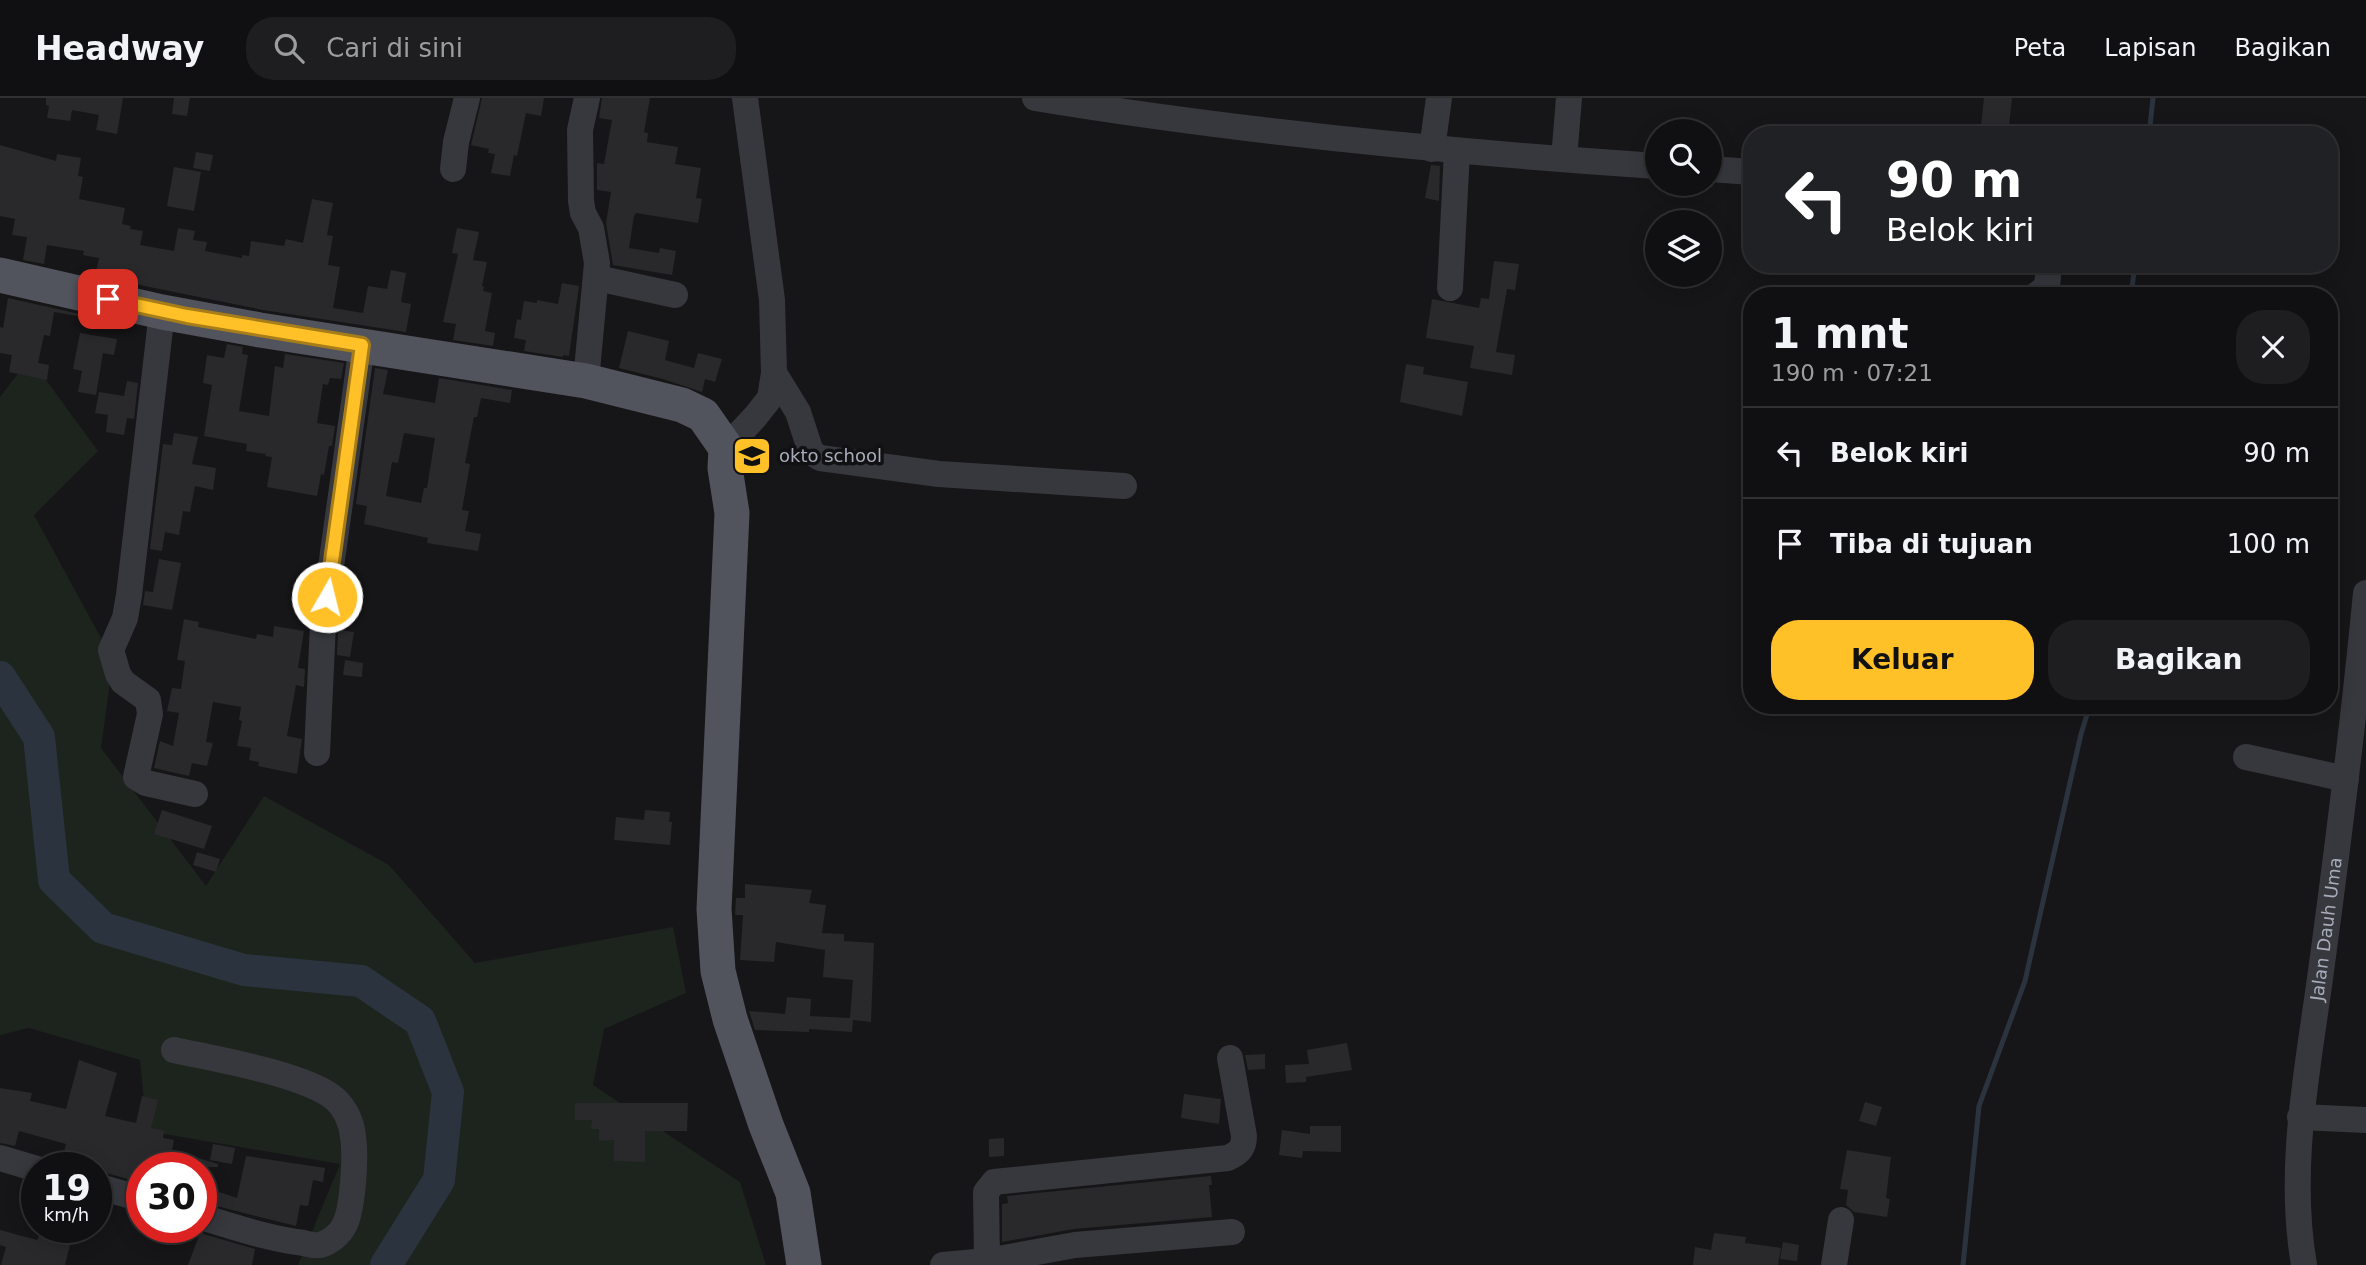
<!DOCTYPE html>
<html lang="id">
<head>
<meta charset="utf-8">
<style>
	:root { --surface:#101012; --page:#1e1e20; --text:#f1f3f6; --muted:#9c9d9f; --line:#303032; --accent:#ffc127 }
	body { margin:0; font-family:"DejaVu Sans",sans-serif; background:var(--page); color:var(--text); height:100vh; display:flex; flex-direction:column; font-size:26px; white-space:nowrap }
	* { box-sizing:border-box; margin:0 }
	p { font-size:23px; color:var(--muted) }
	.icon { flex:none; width:38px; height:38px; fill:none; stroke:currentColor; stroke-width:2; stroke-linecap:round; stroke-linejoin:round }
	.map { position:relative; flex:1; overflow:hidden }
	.sheet { position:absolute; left:1743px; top:189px; width:595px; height:427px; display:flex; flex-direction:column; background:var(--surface); border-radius:28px; box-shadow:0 4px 18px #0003,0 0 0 2px var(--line) }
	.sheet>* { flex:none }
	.banner { position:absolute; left:1743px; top:28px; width:595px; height:147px; border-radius:28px; box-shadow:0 4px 18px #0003,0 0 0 2px var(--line); background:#202124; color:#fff; overflow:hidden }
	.controls { position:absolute; left:1645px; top:21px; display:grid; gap:14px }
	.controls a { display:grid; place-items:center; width:77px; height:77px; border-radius:50%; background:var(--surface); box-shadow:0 4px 18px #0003,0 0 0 2px var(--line); font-size:35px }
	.speed { position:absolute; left:21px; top:1054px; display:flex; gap:14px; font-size:35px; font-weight:700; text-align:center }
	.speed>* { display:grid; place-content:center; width:91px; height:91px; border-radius:50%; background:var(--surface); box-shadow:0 4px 18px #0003,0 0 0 2px var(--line); line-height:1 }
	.speed small { font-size:18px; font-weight:400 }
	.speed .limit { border:10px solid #d22; background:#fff; color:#111 }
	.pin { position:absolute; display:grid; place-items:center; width:60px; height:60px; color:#fff; margin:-30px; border-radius:14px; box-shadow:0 4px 10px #0006 }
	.me { position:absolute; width:77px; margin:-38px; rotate:8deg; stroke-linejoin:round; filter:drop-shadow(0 0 5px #0008) }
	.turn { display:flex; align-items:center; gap:24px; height:147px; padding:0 28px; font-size:32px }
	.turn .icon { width:91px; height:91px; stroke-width:2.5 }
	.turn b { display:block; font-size:49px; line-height:60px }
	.round { display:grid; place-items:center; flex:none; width:74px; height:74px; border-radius:28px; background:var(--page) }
	.overview { display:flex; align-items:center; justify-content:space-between; height:119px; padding:0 28px }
	h1 { font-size:42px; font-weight:700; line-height:52px }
	.button { display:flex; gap:14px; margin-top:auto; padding:14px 28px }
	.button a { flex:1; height:80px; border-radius:28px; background:var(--accent); color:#111; font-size:28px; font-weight:700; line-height:80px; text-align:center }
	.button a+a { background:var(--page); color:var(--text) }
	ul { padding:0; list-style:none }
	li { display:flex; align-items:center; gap:21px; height:91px; padding:0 28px; border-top:2px solid var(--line) }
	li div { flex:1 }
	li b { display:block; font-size:26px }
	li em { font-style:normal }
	header { display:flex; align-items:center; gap:42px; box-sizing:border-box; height:98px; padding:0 35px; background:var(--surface); border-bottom:2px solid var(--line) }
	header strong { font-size:33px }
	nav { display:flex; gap:38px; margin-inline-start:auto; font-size:24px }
	.search { width:490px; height:63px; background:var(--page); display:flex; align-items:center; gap:18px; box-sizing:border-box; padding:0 24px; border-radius:28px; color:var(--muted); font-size:26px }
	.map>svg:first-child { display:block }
	.green { fill:#1c241d }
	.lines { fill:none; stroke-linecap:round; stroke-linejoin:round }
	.stream { stroke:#2b343e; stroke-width:5 }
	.river { stroke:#2b343e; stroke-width:32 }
	.building { fill:#29292c; fill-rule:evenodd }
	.minor { stroke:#37383e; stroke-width:26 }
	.major { stroke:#52545d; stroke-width:35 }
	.route-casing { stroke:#a67d19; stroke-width:18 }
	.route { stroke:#ffc127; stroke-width:12 }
	.labels { text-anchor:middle; stroke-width:7; stroke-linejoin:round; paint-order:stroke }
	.poi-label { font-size:18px; fill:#a7acba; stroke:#111113; text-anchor:start }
	.street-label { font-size:18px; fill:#a7acba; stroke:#111113 }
</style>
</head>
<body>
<header>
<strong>Headway</strong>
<div class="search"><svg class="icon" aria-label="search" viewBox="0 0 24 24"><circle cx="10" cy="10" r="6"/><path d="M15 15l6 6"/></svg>Cari di sini</div>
<nav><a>Peta</a><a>Lapisan</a><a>Bagikan</a></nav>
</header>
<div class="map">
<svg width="2366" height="1167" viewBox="0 0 2366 1167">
	<rect width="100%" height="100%" fill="#161618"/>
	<!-- green -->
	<path class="green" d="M30 260 98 353 34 417 113 562 101 650 206 788 264 698 389 767 475 865 673 829 686 895 604 931 593 987 740 1084 766 1167H298L340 1066 147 1033 140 962 29 930 0 937V299Z"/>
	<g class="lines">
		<!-- stream -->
		<path class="stream" d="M2149 37 2153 0
			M2131 198 2135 166
			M1963 1167 1979 1008 2025 883 2081 636 2090 607"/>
		<!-- river -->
		<path class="river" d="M0 579 39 639 54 782 103 830 244 872 361 883 420 923 448 994 439 1082 386 1167"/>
	</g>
	<!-- building -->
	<path class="building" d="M46 0H123L117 36 96 32 99 17 72 12 70 23 47 20 49 8 46 7Z
		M174 0H190L187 18 172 16Z
		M482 0H544L541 18 526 15 517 58 514 57 510 78 491 75 495 56 488 55 489 51 471 47Z
		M602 0H650L644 34 648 35 647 44 678 49 675 66 701 70 696 100 702 101 698 125 636 115 634 118 629 150 659 155 660 150 676 153 672 177 613 167 606 125 611 94 597 92V65L604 66 612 22 599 20Z
		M1984 0H2012L2008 37H1980Z
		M0 47 56 63 57 56 81 60 78 78 83 79 79 101 125 110 122 126 131 128 130 131 143 133 140 147 174 153 178 130 195 133 193 142 207 144 205 153 242 160V157L249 158 251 143 284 148 286 141 303 145 312 101 333 105 327 137 333 138 328 167 340 169 333 210 363 215 368 188 387 191 391 172 406 175 401 204 411 206 406 234 263 212 95 178 99 160 83 157 84 153 47 147 44 166 23 162 27 139 12 137 15 121 0 118Z
		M196 54 213 57 210 73 193 70Z
		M1431 67 1440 68 1439 103 1425 100Z
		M174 69 201 74 194 113 167 108Z
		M457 130 479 134 473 162 487 164 482 188 484 189 483 193 492 195 485 233 495 235 493 248 453 242 456 226 443 224 458 156 452 155Z
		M1494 163 1519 166 1515 192 1507 191 1496 254 1515 257 1512 277 1470 270 1474 248 1426 240 1432 201 1479 210 1481 200 1489 201Z
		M562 185 579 188 569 258 563 257V259L524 253 526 242 514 240 517 221 521 222 524 203 537 205V202L558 206Z
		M8 200 84 217 83 219 54 214 50 238 44 237 38 265 49 267 47 282 9 274 12 257 0 255V229L3 230Z
		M628 233 669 243 665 262 694 270 698 255 722 261 715 284 705 281 702 294 663 281 619 270Z
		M80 235 117 241 114 257 103 255 96 297 78 294 82 273 73 271Z
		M227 246 243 249 242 256 248 257 239 313 269 318 275 268 283 270 285 256 344 265 341 281 330 280 328 287 323 286 317 325 335 328 332 348H329L324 377 321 376 317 398 267 389 272 359 265 358 266 356 246 353 247 346 204 338 212 287 203 285 207 257 224 260Z
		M1406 266 1424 269 1423 276 1468 284 1462 318 1400 304Z
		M375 270 388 272 383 296 435 305 439 280 512 292 510 305 481 300 477 319H474L465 365 470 366 462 412 469 413 465 433 481 436 478 453 427 445 428 440 364 426 367 408 356 406ZM404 335 435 340 427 390H424L421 405 386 398 392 364 398 365Z
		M127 283 138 285 134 321 127 320 124 337 106 334 108 317 95 315 99 294 124 298Z
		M174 335 198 339 192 366 216 370 213 392 195 388 190 414 183 413 179 437 165 434 162 453 150 451 163 346 172 347Z
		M159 461 181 465 172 512 143 507 145 493 153 494Z
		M184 521 199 524 198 529 256 541 257 536 273 539 274 528 304 533 298 570 305 571 304 589 296 587 287 638 302 641 297 676 258 668 259 664 249 662 251 650 237 648 242 623 239 622 241 609 213 604 206 644 213 645 207 668 192 665 189 678 154 670 160 643 173 648 179 615 167 613 172 590 181 591 185 563 177 562Z
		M338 532 354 534 350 559 337 557Z
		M345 562 363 565 362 579 343 577Z
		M162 712 212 728 204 751 154 736Z
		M645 712 670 714 669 724H672L670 747 614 742 616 719 644 722Z
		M197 754 220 761 216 774 193 767Z
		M745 786 812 792 809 805 826 807 822 835 844 836V843L874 845 871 924 853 922 852 934 809 931V934L755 932 749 913 785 916 787 899 811 901 810 918 850 920 853 882 823 879 825 852 776 844 774 864 740 862 743 817H735L736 800H745Z
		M1347 945 1352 972 1306 979V984L1286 985 1285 967 1309 966 1307 952Z
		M1265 956V971L1248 972 1245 957Z
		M79 962 117 975 105 1018 136 1025 142 998 158 1002 151 1030 164 1033 163 1040 174 1042 172 1052 218 1066V1069H142V1085L99 1073 100 1069H60L66 1046 55 1043 19 1033 15 1048 0 1045V990L32 995 30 1003 66 1011Z
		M1184 996 1221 1001 1219 1026 1181 1020Z
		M1865 1004 1882 1009 1876 1028 1859 1023Z
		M575 1005H688L687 1033H645V1064L614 1063V1042L599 1043V1031H591L592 1022H575Z
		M1310 1028H1341V1054L1303 1053 1302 1060 1279 1057 1282 1032 1310 1036Z
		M1004 1040V1058L989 1059V1041Z
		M213 1046 235 1050 232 1066 210 1062Z
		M1847 1052 1891 1059 1886 1100 1890 1101 1887 1119 1854 1114 1846 1107 1848 1092 1840 1091Z
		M246 1058 325 1070 323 1084 313 1082 308 1108 300 1107 296 1128 201 1104V1088L237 1100Z
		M1211 1078 1212 1087H1209L1212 1119 1074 1131 1002 1144V1106L1008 1105 1007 1098Z
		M43 1129H63L60 1140 71 1143 65 1167H1L6 1149 0 1147V1132L37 1142Z
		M200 1135 255 1151 252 1167H188Z
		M1714 1135 1746 1139 1745 1145 1781 1150 1778 1167H1693L1695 1149 1711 1152Z
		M1783 1144 1799 1147 1797 1163 1780 1161Z"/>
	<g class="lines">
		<!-- minor -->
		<g class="minor">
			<path d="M1035 0C1241 34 1449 54 1657 68"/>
			<path d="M1432 51 1439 0"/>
			<path d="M1564 61 1569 0"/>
			<path d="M453 71 456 44 467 0"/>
			<path d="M1710 71 1752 74"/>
			<path d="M597 180 675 197"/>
			<path d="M1450 190 1457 53"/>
			<path d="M2035 198 2047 189 2049 166"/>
			<path d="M162 214 129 497 125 520 111 552 118 576 123 584 148 602 150 616 136 679 146 685 195 696"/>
			<path d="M774 275 798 314 811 354 820 360 939 376 1124 388"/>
			<path d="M586 283 597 165 591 130 583 115 581 103 580 32 587 0"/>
			<path d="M726 350 755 319 770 300 774 275 772 202 745 0"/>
			<path d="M317 655 323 526 362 247"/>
			<path d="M2246 659 2346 681"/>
			<path d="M174 952C214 961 306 976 335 1001 345 1010 352 1025 353 1039 356 1058 353 1112 344 1128 340 1136 329 1145 320 1147 315 1148 308 1146 304 1145 269 1141 235 1129 201 1119"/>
			<path d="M1230 960 1244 1038C1244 1050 1239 1055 1228 1060L994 1084 986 1094 987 1163 1075 1147 1232 1134"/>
			<path d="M2300 1019 2366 1022"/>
			<path d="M0 1060 37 1071"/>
			<path d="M96 1088 142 1101"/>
			<path d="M943 1167 987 1163 988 1167"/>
			<path d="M1834 1167 1841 1122"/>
			<path id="s1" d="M2304 1167C2287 1068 2308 971 2321 873 2338 747 2354 621 2366 495"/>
		</g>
		<!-- major -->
		<path class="major" d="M0 177 162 214 260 232 586 283 682 307 703 317 726 350 725 370 732 415 714 811 718 873 730 921 766 1027 793 1095 804 1167"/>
	</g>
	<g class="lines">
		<!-- route casing -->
		<g class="route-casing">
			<path id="route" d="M108 201 187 218 362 247 327 499"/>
		</g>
		<!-- route -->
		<use href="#route" class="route"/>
	</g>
	<!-- icons -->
	<defs>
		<g id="school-square" transform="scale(2.0125)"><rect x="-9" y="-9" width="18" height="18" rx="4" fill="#ffc127" stroke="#111113"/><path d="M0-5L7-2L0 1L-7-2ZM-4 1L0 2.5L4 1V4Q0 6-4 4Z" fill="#111"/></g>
	</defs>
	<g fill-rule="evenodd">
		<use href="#school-square" x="752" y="358"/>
	</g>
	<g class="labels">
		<!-- poi labels -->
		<g class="poi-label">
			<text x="779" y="364">okto school</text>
		</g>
		<!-- street labels -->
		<g class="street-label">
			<text dy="6" stroke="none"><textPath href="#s1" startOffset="338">Jalan Dauh Uma</textPath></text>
		</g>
	</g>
</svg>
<div class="controls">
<a><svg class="icon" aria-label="search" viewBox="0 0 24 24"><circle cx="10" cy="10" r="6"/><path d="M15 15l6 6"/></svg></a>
<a><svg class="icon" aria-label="layers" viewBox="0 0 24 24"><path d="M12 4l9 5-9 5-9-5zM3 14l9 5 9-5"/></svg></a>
</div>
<div class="speed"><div>19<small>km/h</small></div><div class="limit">30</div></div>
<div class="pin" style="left:108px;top:201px;background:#d93025"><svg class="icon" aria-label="arrive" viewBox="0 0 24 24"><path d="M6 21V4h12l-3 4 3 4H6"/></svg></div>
<svg class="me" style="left:327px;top:499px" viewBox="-20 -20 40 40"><circle r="17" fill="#ffc127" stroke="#fff" stroke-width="3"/><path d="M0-11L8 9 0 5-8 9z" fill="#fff"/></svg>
<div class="banner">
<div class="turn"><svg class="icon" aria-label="left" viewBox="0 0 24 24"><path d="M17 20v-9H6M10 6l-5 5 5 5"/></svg><div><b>90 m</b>Belok kiri</div></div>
</div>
<section class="sheet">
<div class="overview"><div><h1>1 mnt</h1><p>190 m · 07:21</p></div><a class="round"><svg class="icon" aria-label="close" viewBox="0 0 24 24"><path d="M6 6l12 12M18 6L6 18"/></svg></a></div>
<ul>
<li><svg class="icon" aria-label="left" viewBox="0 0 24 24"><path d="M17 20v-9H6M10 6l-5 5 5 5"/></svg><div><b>Belok kiri</b></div><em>90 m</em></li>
<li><svg class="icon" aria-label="arrive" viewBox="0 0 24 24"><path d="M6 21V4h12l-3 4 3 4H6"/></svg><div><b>Tiba di tujuan</b></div><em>100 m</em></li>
</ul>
<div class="button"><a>Keluar</a><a>Bagikan</a></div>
</section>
</div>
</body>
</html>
